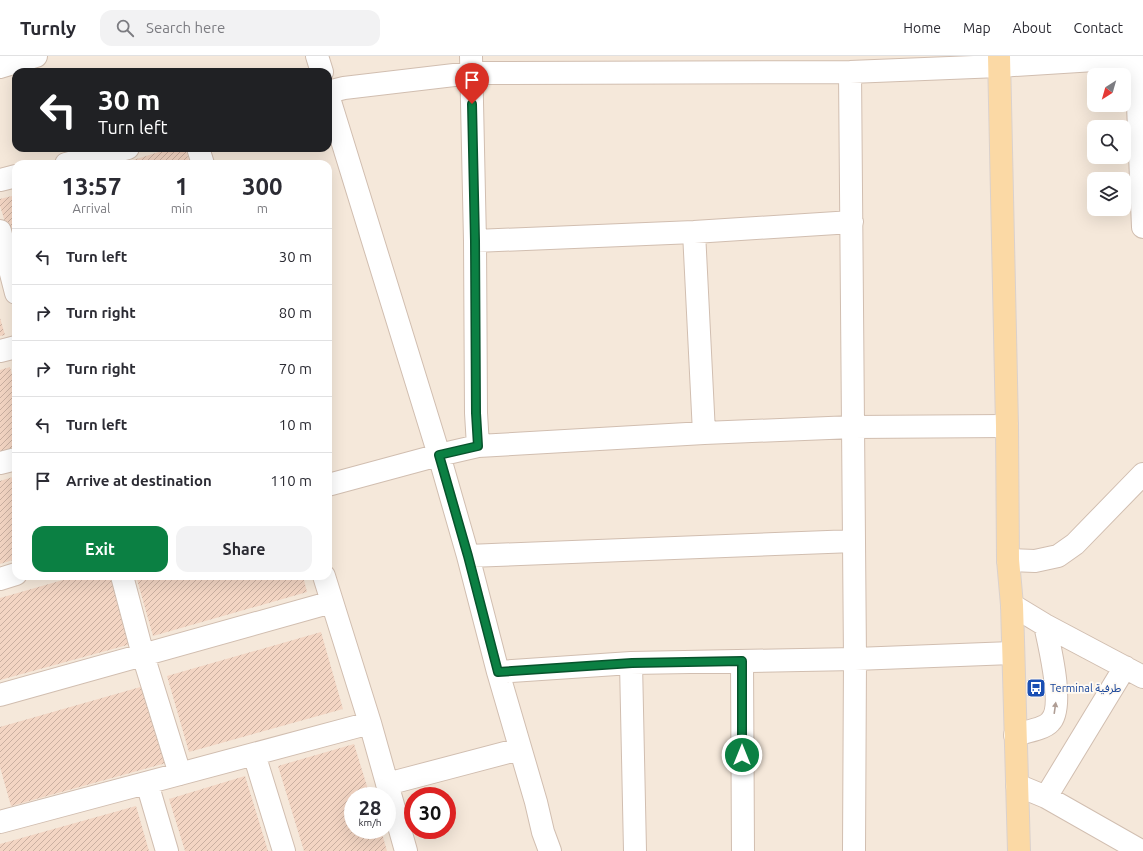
<!DOCTYPE html>
<html lang="en">
<head>
<meta charset="utf-8">
<style>
	:root { --surface:#fff; --page:#f2f2f3; --text:#2b2b33; --muted:#7c7c81; --line:#e1e1e2; --accent:#0b8043 }
	body { margin:0; font-family:Ubuntu,"Noto Sans Arabic",sans-serif; background:var(--page); color:var(--text); height:100vh; display:flex; flex-direction:column; font-size:15px; white-space:nowrap }
	* { box-sizing:border-box; margin:0 }
	p { font-size:13px; color:var(--muted) }
	.icon { flex:none; width:22px; height:22px; fill:none; stroke:currentColor; stroke-width:2; stroke-linecap:round; stroke-linejoin:round }
	.map { position:relative; flex:1; overflow:hidden }
	.sheet { position:absolute; left:12px; top:104px; width:320px; height:420px; display:flex; flex-direction:column; background:var(--surface); border-radius:12px; box-shadow:0 4px 16px #0002 }
	.sheet>* { flex:none }
	.top-card { position:absolute; left:12px; top:12px; width:320px; height:84px; border-radius:12px; box-shadow:0 4px 16px #0002; background:#202124; color:#fff; overflow:hidden }
	.needle { width:26px; rotate:217deg }
	.controls { position:absolute; left:1087px; top:12px; display:grid; gap:8px }
	.controls a { display:grid; place-items:center; width:44px; height:44px; border-radius:8px; background:var(--surface); box-shadow:0 4px 16px #0002; font-size:20px }
	.speed { position:absolute; left:344px; top:731px; display:flex; gap:8px; font-size:20px; font-weight:700; text-align:center }
	.speed>* { display:grid; place-content:center; width:52px; height:52px; border-radius:50%; background:var(--surface); box-shadow:0 4px 16px #0002; line-height:1 }
	.speed small { font-size:10px; font-weight:400 }
	.speed .limit { border:6px solid #d22; background:#fff; color:#111 }
	.pin { position:absolute; display:grid; place-items:center; width:34px; height:34px; color:#fff; margin:-41px -17px; border-radius:50% 50% 50% 0; rotate:-45deg; box-shadow:0 0 4px #0007 }
	.pin .icon { rotate:45deg }
	.me { position:absolute; width:44px; margin:-22px; rotate:0deg; stroke-linejoin:round; filter:drop-shadow(0 0 3px #0008) }
	.turn { display:flex; align-items:center; gap:14px; height:84px; padding:0 20px; font-size:18px }
	.turn .icon { width:52px; height:52px; stroke-width:2.5 }
	.turn b { display:block; font-size:28px; line-height:34px }
	.eta { display:flex; justify-content:space-evenly; align-items:center; height:68px; text-align:center }
	.eta b { font-size:24px; font-weight:700; line-height:28px }
	.cta { display:flex; gap:8px; margin-top:auto; padding:8px 20px }
	.cta a { flex:1; height:46px; border-radius:12px; background:var(--accent); color:#fff; font-size:16px; font-weight:700; line-height:46px; text-align:center }
	.cta a+a { background:var(--page); color:var(--text) }
	ul { padding:0; list-style:none }
	li { display:flex; align-items:center; gap:12px; height:56px; padding:0 20px; border-top:1px solid var(--line) }
	li div { flex:1 }
	li b { display:block; font-size:15px }
	li em { font-style:normal }
	header { display:flex; align-items:center; gap:24px; box-sizing:border-box; height:56px; padding:0 20px; background:var(--surface); border-bottom:1px solid var(--line) }
	header strong { font-size:19px }
	nav { display:flex; gap:22px; margin-inline-start:auto; font-size:14px }
	.search { width:280px; height:36px; background:var(--page); display:flex; align-items:center; gap:10px; box-sizing:border-box; padding:0 14px; border-radius:12px; color:var(--muted); font-size:15px }
	.map>svg:first-child { display:block }
	.residential { fill:#f5e8da; fill-rule:evenodd }
	.building { fill:url(#building-hatch) }
	.lines { fill:none; stroke-linecap:round; stroke-linejoin:round }
	.minor-casing { stroke:#d1beb0; stroke-width:24 }
	.major-casing { stroke:#dad1cd; stroke-width:24 }
	.minor { stroke:#fff; stroke-width:22 }
	.major { stroke:#fbd9a5; stroke-width:22 }
	.oneway { fill:#af9d94 }
	.route-casing { stroke:#07532c; stroke-width:10 }
	.route { stroke:#0b8043; stroke-width:7 }
	.labels { text-anchor:middle; stroke-width:3.5; stroke-linejoin:round; paint-order:stroke }
	.transit-label { font-size:11px; fill:#164399; stroke:#fffaf3; text-anchor:start }
</style>
</head>
<body>
<header>
<strong>Turnly</strong>
<div class="search"><svg class="icon" aria-label="search" viewBox="0 0 24 24"><circle cx="10" cy="10" r="6"/><path d="M15 15l6 6"/></svg>Search here</div>
<nav><a>Home</a><a>Map</a><a>About</a><a>Contact</a></nav>
</header>
<div class="map">
<svg width="1143" height="795" viewBox="0 0 1143 795">
	<defs>
		<pattern id="building-hatch" width="6" height="6" patternUnits="userSpaceOnUse"><rect width="6" height="6" fill="#f3d5c3"/><path d="M-1 1l2-2M0 6l6-6M5 7l2-2" fill="none" stroke="#cab0a1"/></pattern>
	</defs>
	<rect width="100%" height="100%" fill="#fdf6ec"/>
	<!-- residential -->
	<path class="residential" d="M0 0H1143V795H0ZM16 16H328V92H16ZM1094 19H1124V49H1094ZM1094 71H1124V101H1094ZM16 108H328V520H16ZM1094 123H1124V153H1094ZM353 740H387V774H353ZM413 740H447V774H413Z"/>
	<!-- building -->
	<path class="building" d="M172 92H185L190 108H120Z
		M16 139V201L0 150V143Z
		M0 262 5 279 0 280Z
		M10 311 16 334V392L0 397V314Z
		M16 420V503L0 508V425Z
		M77 520H111L131 588 0 624V542Z
		M136 520H303L307 536 153 580Z
		M321 576 343 653 189 696 167 620Z
		M144 630 166 707 11 750 0 711V671Z
		M354 688 370 740H353V774H381L387 795H304L278 710Z
		M245 720 268 795H185L169 743Z
		M136 750 149 795H0V788Z"/>
	<g class="lines">
		<!-- minor casing -->
		<g class="minor-casing">
			<path id="minor" d="M317 0 322 16
				M1136 0 1143 171
				M0 11 36 0
				M850 16 855 603 854 795
				M328 36 344 32 471 17 850 16 999 10 1143 1
				M328 39 439 399 468 500 498 616 536 746 543 776 550 795
				M198 92 203 108
				M66 108 128 92
				M0 124 16 120
				M0 175 16 237
				M694 176 704 377
				M475 185 694 176 852 166
				M0 295 16 291
				M478 390 704 377 853 371 1007 370
				M0 407 16 403
				M328 429 439 399 478 390 476 357 475 185 471 0
				M468 500 854 485
				M1008 504 1035 505 1058 500 1075 488 1143 418
				M122 520 143 599 180 718
				M324 520 370 667 406 795
				M0 523 16 518
				M1012 549 1045 569 1143 621
				M742 605 743 795
				M631 607 635 795
				M498 616 631 607 855 603 1012 597
				M0 639 332 546
				M1015 679C1025 676 1044 673 1050 666 1065 652 1049 588 1045 569
				M254 698 284 795
				M147 727 167 795
				M387 728 520 693
				M1017 729 1046 741 1141 795
				M1046 741 1125 611
				M0 766 370 667"/>
		</g>
		<!-- major casing -->
		<g class="major-casing">
			<path id="major" d="M999 0 1007 370 1008 504 1012 549 1019 795"/>
		</g>
		<!-- minor -->
		<use href="#minor" class="minor"/>
		<!-- major -->
		<use href="#major" class="major"/>
	</g>
	<!-- one-way arrows -->
	<defs><path id="oneway-solid" d="M-6-.8H1V-3.2L6.5 0L1 3.2V.8H-6Z"/></defs>
	<use class="oneway" href="#oneway-solid" transform="translate(1055 652) rotate(-82)"/>
	<g class="lines">
		<!-- route casing -->
		<g class="route-casing">
			<path id="route" d="M472 48 475 185 476 357 478 390 439 399 468 500 498 616 632 607 742 605V699"/>
		</g>
		<!-- route -->
		<use href="#route" class="route"/>
	</g>
	<!-- icons -->
	<defs>
		<g id="bus-square" transform="scale(1)"><rect x="-9" y="-9" width="18" height="18" rx="4" fill="#1a4fb4" stroke="#fffaf3"/><path d="M-5-6H5V4H4V6H2V4H-2V6H-4V4H-5ZM-3.5-4V0h7V-4ZM-3.5 1.2v1.5H-2V1.2ZM2 1.2v1.5H3.5V1.2Z" fill="#fff"/></g>
	</defs>
	<g fill-rule="evenodd">
		<use href="#bus-square" x="1036" y="632"/>
	</g>
	<g class="labels">
		<!-- transit labels -->
		<g class="transit-label">
			<text x="1050" y="636">Terminal طرفية</text>
		</g>
	</g>
</svg>
<div class="controls">
<a><svg class="needle" viewBox="-14 -14 28 28"><path d="M0-13l5 13h-10z" fill="#e53935"/><path d="M0 13l5-13h-10z" fill="#7c7c81"/></svg></a>
<a><svg class="icon" aria-label="search" viewBox="0 0 24 24"><circle cx="10" cy="10" r="6"/><path d="M15 15l6 6"/></svg></a>
<a><svg class="icon" aria-label="layers" viewBox="0 0 24 24"><path d="M12 4l9 5-9 5-9-5zM3 14l9 5 9-5"/></svg></a>
</div>
<div class="speed"><div>28<small>km/h</small></div><div class="limit">30</div></div>
<div class="pin" style="left:472px;top:48px;background:#d93025"><svg class="icon" aria-label="arrive" viewBox="0 0 24 24"><path d="M6 21V4h12l-3 4 3 4H6"/></svg></div>
<svg class="me" style="left:742px;top:699px" viewBox="-20 -20 40 40"><circle r="17" fill="#0b8043" stroke="#fff" stroke-width="3"/><path d="M0-11L8 9 0 5-8 9z" fill="#fff"/></svg>
<div class="top-card">
<div class="turn"><svg class="icon" aria-label="left" viewBox="0 0 24 24"><path d="M17 20v-9H6M10 6l-5 5 5 5"/></svg><div><b>30 m</b>Turn left</div></div>
</div>
<section class="sheet">
<div class="eta">
<div><b>13:57</b><p>Arrival</p></div>
<div><b>1</b><p>min</p></div>
<div><b>300</b><p>m</p></div>
</div>
<ul>
<li><svg class="icon" aria-label="left" viewBox="0 0 24 24"><path d="M17 20v-9H6M10 6l-5 5 5 5"/></svg><div><b>Turn left</b></div><em>30 m</em></li>
<li><svg class="icon" aria-label="right" viewBox="0 0 24 24"><path d="M7 20v-9h11M14 6l5 5-5 5"/></svg><div><b>Turn right</b></div><em>80 m</em></li>
<li><svg class="icon" aria-label="right" viewBox="0 0 24 24"><path d="M7 20v-9h11M14 6l5 5-5 5"/></svg><div><b>Turn right</b></div><em>70 m</em></li>
<li><svg class="icon" aria-label="left" viewBox="0 0 24 24"><path d="M17 20v-9H6M10 6l-5 5 5 5"/></svg><div><b>Turn left</b></div><em>10 m</em></li>
<li><svg class="icon" aria-label="arrive" viewBox="0 0 24 24"><path d="M6 21V4h12l-3 4 3 4H6"/></svg><div><b>Arrive at destination</b></div><em>110 m</em></li>
</ul>
<div class="cta"><a>Exit</a><a>Share</a></div>
</section>
</div>
</body>
</html>
